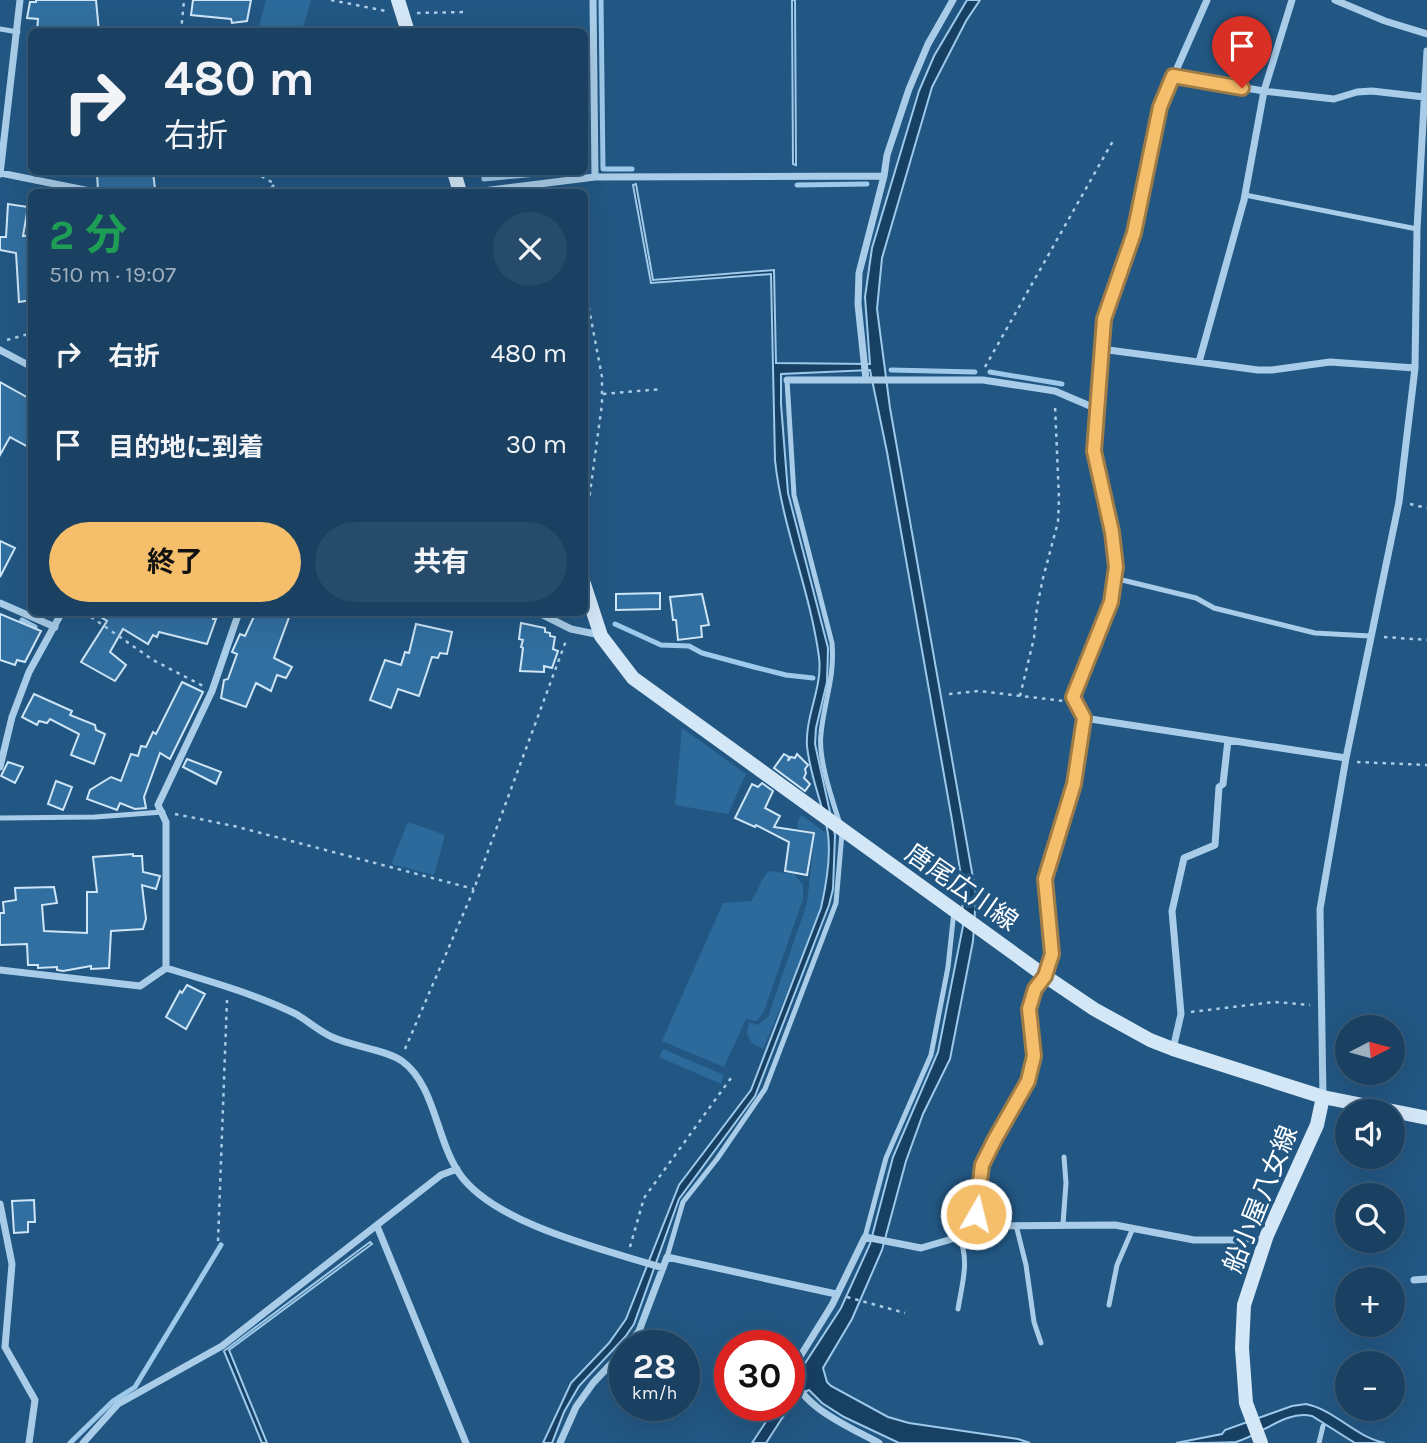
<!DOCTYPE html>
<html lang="ja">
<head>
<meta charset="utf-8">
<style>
	:root { --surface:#1a4162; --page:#274c6b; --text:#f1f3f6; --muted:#9fafbe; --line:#385a77; --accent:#f5be6b }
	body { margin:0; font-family:Karla,"Noto Sans JP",sans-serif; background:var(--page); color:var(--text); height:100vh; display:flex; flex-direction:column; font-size:26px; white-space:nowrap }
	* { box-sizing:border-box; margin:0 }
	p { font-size:23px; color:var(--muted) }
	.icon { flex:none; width:38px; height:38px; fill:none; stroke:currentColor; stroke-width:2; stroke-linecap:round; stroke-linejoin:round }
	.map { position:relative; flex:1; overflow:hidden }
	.panel { position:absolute; left:28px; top:189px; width:560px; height:427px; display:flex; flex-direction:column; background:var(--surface); border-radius:10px; box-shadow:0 7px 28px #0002,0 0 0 2px var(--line) }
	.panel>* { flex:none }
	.hud { position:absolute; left:28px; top:28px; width:560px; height:147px; border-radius:10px; box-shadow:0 7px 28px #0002,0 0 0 2px var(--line); background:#1a4162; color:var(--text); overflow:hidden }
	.needle { width:46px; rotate:84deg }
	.tools { position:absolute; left:1335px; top:1015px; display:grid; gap:14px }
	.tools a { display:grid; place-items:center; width:70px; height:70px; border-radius:50%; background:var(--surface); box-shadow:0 7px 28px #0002,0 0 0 2px var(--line); font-size:35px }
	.speed { position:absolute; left:609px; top:1330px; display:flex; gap:14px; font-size:35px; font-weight:700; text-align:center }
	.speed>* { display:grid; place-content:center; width:91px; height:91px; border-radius:50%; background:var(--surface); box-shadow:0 7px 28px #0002,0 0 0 2px var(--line); line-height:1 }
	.speed small { font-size:18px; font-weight:400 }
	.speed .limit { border:10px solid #d22; background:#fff; color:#111 }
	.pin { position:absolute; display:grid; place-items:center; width:60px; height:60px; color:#fff; margin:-72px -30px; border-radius:50% 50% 50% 0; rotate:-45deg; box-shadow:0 0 7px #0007 }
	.pin .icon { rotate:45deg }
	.me { position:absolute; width:77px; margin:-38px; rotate:8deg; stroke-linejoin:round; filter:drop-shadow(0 0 5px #0008) }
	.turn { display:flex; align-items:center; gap:24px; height:147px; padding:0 21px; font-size:32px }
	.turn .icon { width:91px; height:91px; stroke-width:2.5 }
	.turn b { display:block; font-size:49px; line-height:60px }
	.round { display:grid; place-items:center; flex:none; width:74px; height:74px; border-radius:37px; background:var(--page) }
	.headline { display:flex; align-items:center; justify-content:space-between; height:119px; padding:0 21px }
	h1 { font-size:42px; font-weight:700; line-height:52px; color:#1e9e55 }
	.cta { display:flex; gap:14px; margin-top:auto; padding:14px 21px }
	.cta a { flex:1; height:80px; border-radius:42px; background:var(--accent); color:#111; font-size:28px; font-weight:700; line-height:80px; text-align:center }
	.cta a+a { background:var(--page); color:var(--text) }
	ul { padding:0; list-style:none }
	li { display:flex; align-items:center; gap:21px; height:91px; padding:0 21px }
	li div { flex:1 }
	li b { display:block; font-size:26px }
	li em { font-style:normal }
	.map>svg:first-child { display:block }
	.green { fill:#2c6a9b }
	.water { fill:#174063; stroke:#9dc9ea; stroke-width:2 }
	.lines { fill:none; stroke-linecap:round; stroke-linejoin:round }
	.stream { stroke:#9dc9ea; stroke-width:5 }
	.building { fill:#316fa0; stroke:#cde5f6; stroke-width:2 }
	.path { stroke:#a9cde8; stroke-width:2.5; stroke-dasharray:3.5 5; stroke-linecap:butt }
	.lane { stroke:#a9cde8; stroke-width:5 }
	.street { stroke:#a9cde8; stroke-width:7 }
	.secondary { stroke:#d4e7f7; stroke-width:14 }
	.route-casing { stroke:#9f7c46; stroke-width:18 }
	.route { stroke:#f5be6b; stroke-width:12 }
	.labels { text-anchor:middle; stroke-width:7; stroke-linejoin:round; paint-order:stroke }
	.street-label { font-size:26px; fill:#fff; stroke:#225783 }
</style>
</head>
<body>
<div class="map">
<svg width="1427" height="1443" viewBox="0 0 1427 1443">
	<rect width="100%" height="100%" fill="#225783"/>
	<!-- green -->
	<path class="green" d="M266 0H311L302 31H189V26L258 30Z
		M682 728 746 774 728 814 675 805Z
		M801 815 830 836 825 902 763 1049 752 1043 747 1034 749 1022 758 1025 768 1017 807 903 815 832 798 829 797 824Z
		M408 822 445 835 434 875 391 864Z
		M769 871 794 874 803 885V899L764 1011 757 1021 746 1019 724 1067 662 1041 723 903 751 901C759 891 760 879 769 871Z
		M663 1049 724 1075 721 1084 659 1057Z"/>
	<!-- water -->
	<path class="water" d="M792 0H795L796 165 793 164Z
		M967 0H980L966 21 932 87 882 258 877 309 890 408 976 895 973 941 950 1059 923 1114 906 1161 882 1250 852 1319 823 1368 827 1382 831 1386 888 1417 909 1423 1018 1439 1030 1443H899L844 1417 822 1403 809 1390 797 1395 766 1443H752L777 1405H789V1386L801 1376 800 1371 841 1308 870 1244 893 1157 938 1052 963 926 962 882 952 820 887 452 870 370 781 374V404L788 493 828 648 827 682 816 728 815 744 835 835 833 889 829 905 755 1096 679 1199 634 1324 625 1337 579 1386 564 1412 552 1443H543L571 1383 609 1343 626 1319 679 1185 751 1090 821 908C826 886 831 857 828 834 823 804 810 777 807 746 805 716 823 687 819 657 810 590 782 527 775 460L771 274 651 283 633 185 636 184 653 280 774 270 776 363 870 364 865 297 872 248 919 91 934 56Z
		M370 1242 372 1244 229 1350 267 1443H262L224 1351Z
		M1306 1404C1335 1410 1355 1437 1385 1443H1355L1312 1416C1285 1410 1262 1435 1236 1442 1219 1443 1195 1443 1176 1443L1222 1434 1225 1430 1292 1406Z"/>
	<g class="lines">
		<!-- stream -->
		<path class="stream" d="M601 0 603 169H632
			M484 172V179L558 172
			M797 185 867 184
			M891 370 975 372
			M990 372 1062 384
			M22 620 35 627
			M615 624 661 645 689 646 702 653 754 667 786 675 813 678
			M70 1443 113 1401 135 1387 221 1245"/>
	</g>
	<!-- building -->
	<path class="building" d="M36 0H96L99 32H37L38 19 27 18 30 2H36Z
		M193 0H251L247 21 232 23 231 19 191 15Z
		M97 172H153L155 189 132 192H98Z
		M8 204 28 207 23 236 32 235V300L19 302 16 253 0 250V237H6Z
		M0 382 32 400V449L10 437 0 455Z
		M0 541 15 548 0 577Z
		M660 593V609L616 610V594Z
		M702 594 709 625 701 626 702 637 678 640 676 620H673L670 597Z
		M93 612H212L213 619H216L207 644 159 632 157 637 153 635 148 644 123 629 110 652 126 665 115 681 81 662 107 621Z
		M256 612H291L274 658 292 667 286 678 277 675 271 691 256 683 246 707 221 698 224 680 228 679 237 654 232 652 240 634 245 636Z
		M0 614 41 631 25 662 17 660 15 665 0 660Z
		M521 623 545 628V632L550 633V636L555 637 553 649 558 651 552 668 544 666V672L520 671 523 648 521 647 523 640 519 639Z
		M416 624 452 632 447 654 440 653 438 658 432 657 419 696 398 689 391 708 370 700 385 660 401 665 405 652 409 653Z
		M182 682 203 692 170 759 160 753 144 797 146 808 135 809 120 803 117 810 87 799 90 790 111 777 121 781 131 754 138 756 141 746 146 747 153 732 156 734Z
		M34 694 72 711 70 715 95 725 96 730 105 734 94 764 71 755 79 734 50 719 47 723 39 721 37 725 22 717Z
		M784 754 789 757 788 761 791 757 795 758 797 754 808 765 805 769 806 773 804 778 810 784 805 791 774 768Z
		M187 759 221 772 216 784 183 767Z
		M8 762 23 767 15 783 1 776Z
		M56 781 72 787 63 810 48 804Z
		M762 783 773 791 765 808 780 816 774 827 814 833 807 875 785 871 789 842 756 825 755 827 735 818 752 784 758 787Z
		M133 854V856H142L143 872 160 876 156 889 142 885 146 919 143 929 111 931 109 968 91 969V966L63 971 57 970V967L38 968V965H28L27 944 0 945V913H4L3 902 16 900 15 888 54 887 57 903 42 905 44 931 87 933V892H97L93 857Z
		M187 985 205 994 186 1029 166 1017 180 991 182 993Z
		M34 1200 35 1222H28V1232L14 1233 12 1201Z"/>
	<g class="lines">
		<!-- path -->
		<path class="path" d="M331 0 386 11
			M417 13 466 12
			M181 32 184 0
			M254 172 275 184 267 192
			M584 282 602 377V404L584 537
			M7 340 32 333
			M985 367 1114 139
			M603 394 662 389
			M1410 504 1427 508
			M84 612 153 660 203 686
			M1384 637 1427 640
			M949 694 979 691 1064 701
			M1020 696 1034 638 1037 607 1043 578 1058 522 1059 499 1055 405
			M1357 762 1427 765
			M175 814 234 826 474 889
			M1191 1012 1274 1002 1310 1005
			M405 1049 474 889 567 638
			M218 1241 227 1000
			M630 1247 644 1198 731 1078
			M847 1297 905 1313"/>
		<!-- lane -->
		<path class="lane" d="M0 29 18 32
			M1245 195 1417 229
			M787 380 794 495 832 643C835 679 824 700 821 734 818 759 832 799 840 824
			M1114 578 1196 598 1214 608 1315 633 1370 636
			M0 818 95 817 163 812
			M1063 1224 1066 1183 1064 1157
			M1016 1225 1026 1265 1034 1322 1041 1343
			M865 1237 886 1158 931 1055 948 967 954 911
			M667 1257 683 1202 717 1159 765 1089 836 903 842 833
			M1109 1305 1117 1265 1133 1228
			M958 1309C962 1284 970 1260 959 1237
			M1319 1443 1323 1426"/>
		<!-- street -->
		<path class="street" d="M593 0 595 177
			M1335 0 1385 21 1427 34
			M1173 76 1264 91 1334 99 1357 92 1372 91 1424 97
			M0 173 90 191
			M0 174 20 0
			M475 192 595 177 884 176
			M1101 349 1258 370H1272L1330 362 1415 368
			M0 350 32 367
			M1199 362 1244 200 1264 91 1292 0
			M787 380H983L1055 391 1097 409
			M866 380 858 304 859 273 884 176 887 155 909 89 928 44 953 0
			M0 603 55 627
			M537 612 571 629 600 635
			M1084 718 1346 758
			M0 767 12 717 29 672 62 612
			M166 968C209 981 255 994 296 1014 308 1021 319 1031 332 1037 351 1046 387 1050 402 1061 435 1085 436 1139 459 1173 493 1224 606 1250 663 1268
			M166 968V822L158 805 212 691 239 612
			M0 970 140 986 166 968
			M1173 1049 1181 1014 1172 911 1184 858 1215 845 1219 787 1223 784 1228 740
			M1323 1097 1320 909 1346 758 1399 502 1415 368 1417 229 1427 51
			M0 1204 12 1264 5 1347 35 1400 29 1443
			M970 1221 995 1226 1115 1225 1194 1240H1265
			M377 1226 466 1443
			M1414 1280 1427 1279
			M627 1346 639 1331 667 1257 836 1294
			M83 1443 118 1404 222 1346 441 1175 457 1169
			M560 1443 576 1407 593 1383 625 1349
			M879 1443C852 1428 792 1404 793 1368L832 1305 865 1237 921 1248 959 1237 976 1214 983 1165 994 1139 1028 1081 1034 1056 1029 1009 1035 989 1045 976 1052 954 1045 879 1074 784 1084 718 1073 697 1111 602 1116 567 1112 532 1094 451 1104 319 1134 233 1160 107 1207 0"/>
		<!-- secondary -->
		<path class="secondary" d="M398 0 408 32
			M454 172 460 192
			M584 584 601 636 633 678 1045 976 1094 1009 1150 1040 1173 1049 1323 1097 1427 1118
			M1261 1443 1246 1403 1242 1348 1244 1305 1267 1235 1317 1125 1323 1097"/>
	</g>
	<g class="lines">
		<!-- route casing -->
		<g class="route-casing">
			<path id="route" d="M976 1214 982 1165 995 1139 1028 1081 1034 1056 1029 1009 1035 989 1045 976 1052 954 1045 879 1074 784 1084 718 1073 697 1111 602 1116 567 1112 532 1094 451 1104 319 1134 233 1160 107 1173 76 1242 88"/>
		</g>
		<!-- route -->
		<use href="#route" class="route"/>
	</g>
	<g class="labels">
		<!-- street labels -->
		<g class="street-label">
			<text transform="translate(962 887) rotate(35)" y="9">唐尾広川線</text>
			<text transform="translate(1260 1199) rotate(-68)" y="9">船小屋八女線</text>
		</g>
	</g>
</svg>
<div class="tools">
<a><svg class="needle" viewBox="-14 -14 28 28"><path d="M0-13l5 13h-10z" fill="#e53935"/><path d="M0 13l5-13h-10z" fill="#9fafbe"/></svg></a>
<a><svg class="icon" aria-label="sound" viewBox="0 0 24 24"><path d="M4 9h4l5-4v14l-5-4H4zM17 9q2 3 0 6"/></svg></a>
<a><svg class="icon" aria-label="search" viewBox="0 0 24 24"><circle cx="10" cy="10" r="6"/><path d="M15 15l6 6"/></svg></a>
<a>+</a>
<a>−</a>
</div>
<div class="speed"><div>28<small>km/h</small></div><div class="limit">30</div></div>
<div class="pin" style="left:1242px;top:88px;background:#d93025"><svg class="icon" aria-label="arrive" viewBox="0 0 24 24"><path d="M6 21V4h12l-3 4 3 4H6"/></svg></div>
<svg class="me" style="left:976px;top:1214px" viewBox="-20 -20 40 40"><circle r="17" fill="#f5be6b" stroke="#fff" stroke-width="3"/><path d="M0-11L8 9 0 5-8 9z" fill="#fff"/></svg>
<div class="hud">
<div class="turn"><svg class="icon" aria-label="right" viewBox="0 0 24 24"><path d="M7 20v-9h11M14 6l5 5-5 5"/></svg><div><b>480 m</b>右折</div></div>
</div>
<section class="panel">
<div class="headline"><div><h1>2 分</h1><p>510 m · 19:07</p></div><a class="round"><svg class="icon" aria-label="close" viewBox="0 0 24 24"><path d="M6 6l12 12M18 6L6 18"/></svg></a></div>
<ul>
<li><svg class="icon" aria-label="right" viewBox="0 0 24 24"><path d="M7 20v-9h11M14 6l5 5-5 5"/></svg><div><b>右折</b></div><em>480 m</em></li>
<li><svg class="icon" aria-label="arrive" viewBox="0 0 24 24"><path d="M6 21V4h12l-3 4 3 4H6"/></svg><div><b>目的地に到着</b></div><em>30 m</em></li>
</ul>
<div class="cta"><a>終了</a><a>共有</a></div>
</section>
</div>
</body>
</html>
